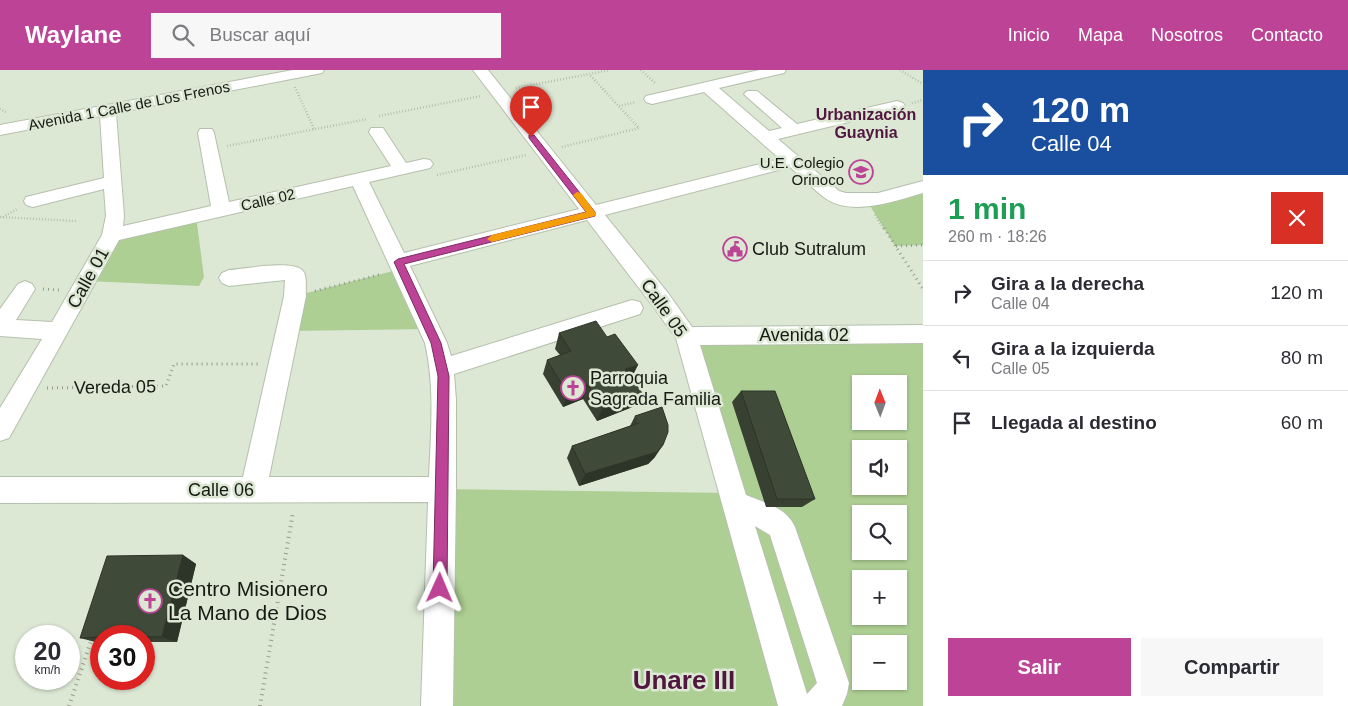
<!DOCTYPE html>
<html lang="es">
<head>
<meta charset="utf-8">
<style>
	:root { --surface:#fff; --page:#f7f7f7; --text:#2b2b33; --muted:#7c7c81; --line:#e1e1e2; --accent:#bc4396 }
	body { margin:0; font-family:Arial,sans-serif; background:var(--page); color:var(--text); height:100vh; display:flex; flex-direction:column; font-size:19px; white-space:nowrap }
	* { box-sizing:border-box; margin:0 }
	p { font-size:16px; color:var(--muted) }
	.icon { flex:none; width:28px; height:28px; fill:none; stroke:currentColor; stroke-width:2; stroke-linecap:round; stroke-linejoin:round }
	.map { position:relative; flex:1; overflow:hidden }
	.sheet { display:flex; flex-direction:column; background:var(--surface); width:425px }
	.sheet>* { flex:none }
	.top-card { background:#1a4fa0; color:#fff; overflow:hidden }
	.needle { width:32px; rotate:359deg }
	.fabs { position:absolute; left:852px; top:305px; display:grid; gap:10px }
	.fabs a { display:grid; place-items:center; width:55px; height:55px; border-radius:0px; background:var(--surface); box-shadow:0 1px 4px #0004; font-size:25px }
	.speed { position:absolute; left:15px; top:555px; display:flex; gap:10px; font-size:25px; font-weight:700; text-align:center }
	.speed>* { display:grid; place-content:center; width:65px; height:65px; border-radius:50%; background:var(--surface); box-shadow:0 1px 4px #0004; line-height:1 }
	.speed small { font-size:12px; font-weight:400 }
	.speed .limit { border:8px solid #d22; background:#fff; color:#111 }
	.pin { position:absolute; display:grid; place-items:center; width:42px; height:42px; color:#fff; margin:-51px -21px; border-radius:50% 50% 50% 0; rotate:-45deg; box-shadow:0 0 5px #0007 }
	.pin .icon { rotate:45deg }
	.me { position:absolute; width:55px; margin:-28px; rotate:1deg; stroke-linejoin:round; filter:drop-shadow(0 0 4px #0008) }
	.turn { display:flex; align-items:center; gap:18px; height:105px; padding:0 25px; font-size:22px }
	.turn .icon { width:65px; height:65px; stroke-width:2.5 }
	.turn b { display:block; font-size:35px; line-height:42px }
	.round { display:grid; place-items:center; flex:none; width:52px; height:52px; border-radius:0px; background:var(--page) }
	.summary { display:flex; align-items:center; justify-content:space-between; height:85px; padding:0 25px }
	h1 { font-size:30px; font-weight:700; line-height:38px; color:#1e9e55 }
	.primary-button { display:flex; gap:10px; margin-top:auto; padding:10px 25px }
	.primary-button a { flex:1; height:58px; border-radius:0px; background:var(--accent); color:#fff; font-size:20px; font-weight:700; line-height:58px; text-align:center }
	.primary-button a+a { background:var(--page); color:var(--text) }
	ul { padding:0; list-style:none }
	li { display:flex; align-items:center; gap:15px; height:65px; padding:0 25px; border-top:1px solid var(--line) }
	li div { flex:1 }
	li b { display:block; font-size:19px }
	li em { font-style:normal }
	header { display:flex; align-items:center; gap:30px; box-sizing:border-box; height:70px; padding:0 25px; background:var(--accent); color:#fff }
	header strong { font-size:24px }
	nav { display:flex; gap:28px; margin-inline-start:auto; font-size:18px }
	.search { width:350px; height:45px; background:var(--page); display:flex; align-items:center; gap:12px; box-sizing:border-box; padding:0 18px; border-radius:0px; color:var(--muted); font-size:19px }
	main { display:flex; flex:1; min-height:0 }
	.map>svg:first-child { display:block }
	.green { fill:#aecf94; fill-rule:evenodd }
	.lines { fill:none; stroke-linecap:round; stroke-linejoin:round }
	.minor-casing { stroke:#b5c0ad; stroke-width:2 }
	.path-far2 { stroke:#949d8e; stroke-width:2.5; stroke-dasharray:0.5 2.5; stroke-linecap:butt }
	.path-far1 { stroke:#949d8e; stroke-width:3; stroke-dasharray:1 4; stroke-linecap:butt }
	.path { stroke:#949d8e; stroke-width:4; stroke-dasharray:1 4.5; stroke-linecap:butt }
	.minor { fill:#fff; fill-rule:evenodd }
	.wall { fill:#374031 }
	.shaded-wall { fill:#2d3428 }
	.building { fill:#404a39; stroke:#2d3428 }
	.route { fill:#bc4396; stroke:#7a2c62 }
	.slow { fill:#f59e0b }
	.labels { text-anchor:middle; stroke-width:5; stroke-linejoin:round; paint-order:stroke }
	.far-street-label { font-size:15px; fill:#161a13; stroke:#dce7d4 }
	.far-poi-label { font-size:15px; fill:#161a13; stroke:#dce7d4; text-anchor:end }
	.far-quarter-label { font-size:16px; font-weight:bold; fill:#51163f; stroke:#dce7d4 }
	.poi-label { font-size:18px; fill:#161a13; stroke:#dce7d4; text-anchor:start }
	.street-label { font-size:18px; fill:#161a13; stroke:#dce7d4 }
	.near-poi-label { font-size:21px; fill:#161a13; stroke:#dce7d4; text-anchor:start }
	.near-district-label { font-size:26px; font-weight:bold; fill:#51163f; stroke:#dce7d4 }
</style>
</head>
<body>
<header>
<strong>Waylane</strong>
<div class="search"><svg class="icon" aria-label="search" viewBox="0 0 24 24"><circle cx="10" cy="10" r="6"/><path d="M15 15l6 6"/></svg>Buscar aquí</div>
<nav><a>Inicio</a><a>Mapa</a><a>Nosotros</a><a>Contacto</a></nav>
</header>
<main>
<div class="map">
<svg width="923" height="636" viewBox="0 0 923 636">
	<rect width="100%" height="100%" fill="#dce7d4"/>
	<!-- green -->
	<path class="green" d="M923 117V175L895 176 867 131Z
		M196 146 204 207 199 216 87 211 112 165Z
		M401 199 430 259 288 261 295 226Z
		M923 264V636H437L443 419 732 423 686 266ZM861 314H899V351H861ZM861 379H899V416H861ZM861 444H899V481H861ZM861 509H899V546H861ZM861 574H899V611H861Z"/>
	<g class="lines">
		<!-- minor casing -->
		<g class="minor-casing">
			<path id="minor" d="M293 0H324L322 3 317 4 116 43 124 146 123 156 211 136 198 63 200 59H212L214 63 229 132 391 96 369 62 371 58H383L406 93 424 89 430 90 433 94 430 98 369 112 404 183 579 139 473 0H488L596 135 780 89 704 22 652 34 646 32 644 29 646 26 759 0H786L784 3 719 18 769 61 782 58 747 27 744 24 747 21H757L797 54 897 31 903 33 905 36 903 39 778 69 839 121 846 123H878L923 111V123C895 131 851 147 825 128 813 119 801 107 790 97L605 145 668 223 692 257 923 255V273L700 275 746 425C765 433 786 437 795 457L849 613 847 624 842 636H778L676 268 652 235 587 150 410 196 447 273 451 286 632 230 640 232 643 238 640 244 454 304 456 330V419L453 636H421L428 432 0 433V407H243L284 226 285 210 229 216 222 213 219 208 222 203 229 200C244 199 291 190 302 200 308 205 305 219 306 226L269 407H429C431 361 435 317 425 273L353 116 119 170 9 368 0 371V338L42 269 0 266V239L18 214 25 211 32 214 35 219 16 250 52 252 102 165 106 146 104 119 33 137 26 135 24 131 26 127 104 108 100 46 0 65V55ZM755 456 770 465 817 613 807 624Z"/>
		</g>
		<!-- path-far2 -->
		<path class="path-far2" d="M641 0 655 13
			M900 0 923 14
			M295 17 314 59
			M516 18 610 0
			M912 33 923 30
			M619 36 636 32
			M0 39 8 43
			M379 46 481 26
			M227 76 368 49
			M562 77 639 58 589 4
			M437 105 526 85
			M875 145 884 159
			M0 147 76 151
			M3 147 17 139"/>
		<!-- path-far1 -->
		<path class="path-far1" d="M884 158 923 219
			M896 176 923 175
			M43 219 59 220
			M315 221 382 204
			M47 318 166 316 174 294H258"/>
		<!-- path -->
		<path class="path" d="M69 636 92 568
			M260 636 293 442"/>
		<!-- minor -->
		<use href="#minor" class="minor"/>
	</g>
	<!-- wall -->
	<path class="wall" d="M559 263 631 308 635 336 597 351 583 329 563 337 543 304 547 290 560 285 555 279Z
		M741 321 815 429 802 437H766L732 332Z
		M635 346 655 387 648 394 579 416 567 388 572 376 630 356Z
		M183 485 196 494 177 572H144V566H101V573H99L80 568Z"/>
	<!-- shaded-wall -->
	<path class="shaded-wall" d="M638 295 631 309 625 299Z
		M588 315 583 329 563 337 567 323Z
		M642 323 635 336 597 351 603 337Z
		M663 375 655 387 648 394 579 416 585 404Z
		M183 485 196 494 177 572 162 567Z"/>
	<!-- building -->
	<path class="building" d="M596 251 607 267 615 264 638 295 625 299 642 323 603 337 588 315 567 323 547 290 571 281 559 263Z
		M741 321H775L815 429H777Z
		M662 337 668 355V362L663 375 657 382 585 404 572 376 639 353 635 346Z
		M183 485 162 567 101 566V567L80 568 107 486Z"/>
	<!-- route -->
	<path class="route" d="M529 65H534L595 142V146L404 194 441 273 449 306 447 518 445 523 440 525 435 523 433 518 438 306 431 273 394 192 398 189 586 142 529 68Z"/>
	<!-- slow -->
	<path class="slow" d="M577 122 581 123 595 142V146L492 172 487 169 492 165 586 142 573 125Z"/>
	<!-- icons -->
	<defs>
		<g id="school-ring" transform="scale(1.25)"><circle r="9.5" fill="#dce7d4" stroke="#bc4396" stroke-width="1.5"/><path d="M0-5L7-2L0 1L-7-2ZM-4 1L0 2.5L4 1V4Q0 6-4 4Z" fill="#bc4396"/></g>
		<g id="civic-ring" transform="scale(1.25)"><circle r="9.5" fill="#dce7d4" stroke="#bc4396" stroke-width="1.5"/><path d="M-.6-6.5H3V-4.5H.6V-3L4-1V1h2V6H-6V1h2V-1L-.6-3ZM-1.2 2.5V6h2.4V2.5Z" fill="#bc4396"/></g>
		<g id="church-ring" transform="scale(1.25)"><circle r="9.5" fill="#dce7d4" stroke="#bc4396" stroke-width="1.5"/><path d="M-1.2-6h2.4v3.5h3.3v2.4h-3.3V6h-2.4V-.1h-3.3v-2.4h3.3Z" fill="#bc4396"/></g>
	</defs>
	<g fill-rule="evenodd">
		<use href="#school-ring" x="861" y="102"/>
		<use href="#civic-ring" x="735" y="179"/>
		<use href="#church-ring" x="573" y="318"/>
		<use href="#church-ring" x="150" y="531"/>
	</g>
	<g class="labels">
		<!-- far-street labels -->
		<g class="far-street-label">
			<text transform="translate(129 36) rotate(-11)" y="5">Avenida 1 Calle de Los Frenos</text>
			<text transform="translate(268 130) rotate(-13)" y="5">Calle 02</text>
		</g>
		<!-- far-poi labels -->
		<g class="far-poi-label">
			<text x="844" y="98">U.E. Colegio<tspan x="844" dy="17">Orinoco</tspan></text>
		</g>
		<!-- far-quarter labels -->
		<g class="far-quarter-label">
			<text x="866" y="50">Urbanización<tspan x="866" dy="18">Guaynia</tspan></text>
		</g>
		<!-- poi labels -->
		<g class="poi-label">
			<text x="752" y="185">Club Sutralum</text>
			<text x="590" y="314">Parroquia<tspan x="590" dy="21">Sagrada Familia</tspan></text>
		</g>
		<!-- street labels -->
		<g class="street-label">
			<text transform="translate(88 208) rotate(-61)" y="6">Calle 01</text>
			<text transform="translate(664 238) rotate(55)" y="6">Calle 05</text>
			<text x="804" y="271">Avenida 02</text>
			<text transform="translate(115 317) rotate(-1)" y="6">Vereda 05</text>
			<text x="221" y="426">Calle 06</text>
		</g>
		<!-- near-poi labels -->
		<g class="near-poi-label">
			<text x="168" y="526">Centro Misionero<tspan x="168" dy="24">La Mano de Dios</tspan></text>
		</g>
		<!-- near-district labels -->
		<g class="near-district-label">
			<text x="684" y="619">Unare III</text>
		</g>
	</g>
</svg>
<div class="fabs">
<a><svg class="needle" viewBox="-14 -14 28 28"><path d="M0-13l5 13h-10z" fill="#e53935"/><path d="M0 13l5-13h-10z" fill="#7c7c81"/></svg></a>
<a><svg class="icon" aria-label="sound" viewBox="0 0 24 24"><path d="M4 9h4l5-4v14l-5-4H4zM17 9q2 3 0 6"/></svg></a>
<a><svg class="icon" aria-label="search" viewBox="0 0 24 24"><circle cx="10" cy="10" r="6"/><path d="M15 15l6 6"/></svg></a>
<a>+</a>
<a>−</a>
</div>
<div class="speed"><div>20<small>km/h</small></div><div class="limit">30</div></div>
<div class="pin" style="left:531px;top:67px;background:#d93025"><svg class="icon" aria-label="arrive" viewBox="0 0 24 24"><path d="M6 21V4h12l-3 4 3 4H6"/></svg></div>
<svg class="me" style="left:440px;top:518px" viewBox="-20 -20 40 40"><path d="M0-17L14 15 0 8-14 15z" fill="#bc4396" stroke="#fff" stroke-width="4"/></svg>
</div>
<section class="sheet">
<div class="top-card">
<div class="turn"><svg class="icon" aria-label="right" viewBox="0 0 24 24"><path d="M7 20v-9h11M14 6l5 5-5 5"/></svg><div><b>120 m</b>Calle 04</div></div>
</div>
<div class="summary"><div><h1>1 min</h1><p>260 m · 18:26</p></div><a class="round" style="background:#d93025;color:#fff"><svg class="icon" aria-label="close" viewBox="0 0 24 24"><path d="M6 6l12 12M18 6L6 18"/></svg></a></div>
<ul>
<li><svg class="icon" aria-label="right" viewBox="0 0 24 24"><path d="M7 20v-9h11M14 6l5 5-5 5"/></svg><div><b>Gira a la derecha</b><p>Calle 04</p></div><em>120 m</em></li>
<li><svg class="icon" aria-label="left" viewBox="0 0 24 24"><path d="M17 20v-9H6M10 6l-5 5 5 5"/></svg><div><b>Gira a la izquierda</b><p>Calle 05</p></div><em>80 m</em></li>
<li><svg class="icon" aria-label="arrive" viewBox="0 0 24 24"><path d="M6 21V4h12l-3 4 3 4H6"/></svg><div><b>Llegada al destino</b></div><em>60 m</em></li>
</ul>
<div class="primary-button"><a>Salir</a><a>Compartir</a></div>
</section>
</main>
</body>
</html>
